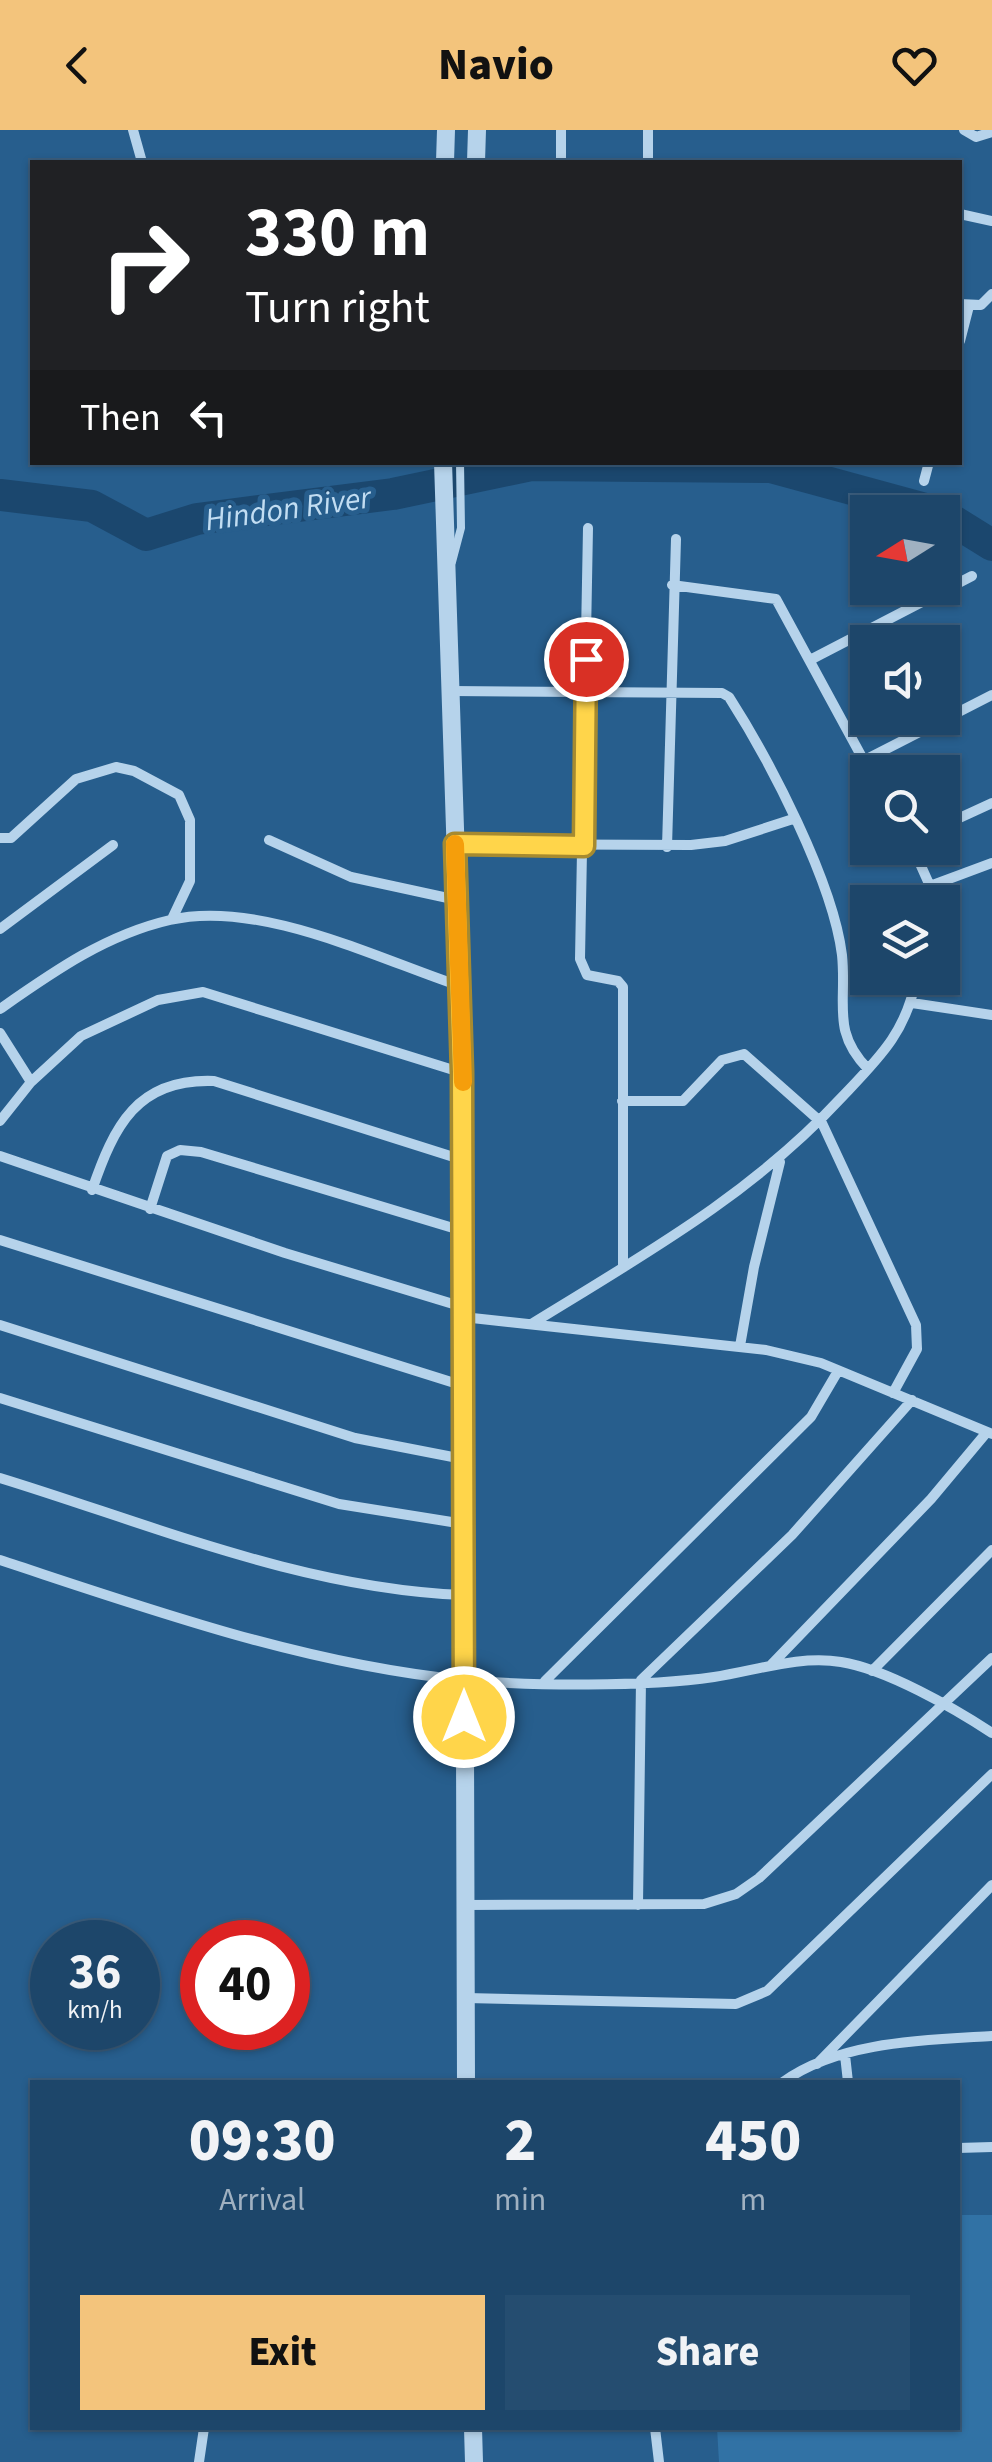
<!DOCTYPE html>
<html lang="en">
<head>
<meta charset="utf-8">
<style>
	:root { --surface:#1d466a; --page:#254d70; --text:#f1f3f6; --muted:#a0b1c1; --line:#3b5e7e; --accent:#f3c47c }
	body { margin:0; font-family:"Source Sans 3",sans-serif; background:var(--page); color:var(--text); height:100vh; display:flex; flex-direction:column; font-size:38px; white-space:nowrap }
	* { box-sizing:border-box; margin:0 }
	p { font-size:32px; color:var(--muted) }
	.icon { flex:none; width:55px; height:55px; fill:none; stroke:currentColor; stroke-width:2; stroke-linecap:round; stroke-linejoin:round }
	.map { position:relative; flex:1; overflow:hidden }
	.details { position:absolute; left:30px; top:1950px; width:930px; height:350px; display:flex; flex-direction:column; background:var(--surface); border-radius:0px; box-shadow:0 2px 8px #0004,0 0 0 2px var(--line) }
	.details>* { flex:none }
	.hud { position:absolute; left:30px; top:30px; width:932px; height:305px; border-radius:0px; box-shadow:0 2px 8px #0004,0 0 0 2px var(--line); background:#202124; color:#fff; overflow:hidden }
	.needle { width:65px; rotate:259deg }
	.fabs { position:absolute; left:850px; top:365px; display:grid; gap:20px }
	.fabs a { display:grid; place-items:center; width:110px; height:110px; border-radius:0px; background:var(--surface); box-shadow:0 2px 8px #0004,0 0 0 2px var(--line); font-size:50px }
	.speed { position:absolute; left:30px; top:1790px; display:flex; gap:20px; font-size:50px; font-weight:700; text-align:center }
	.speed>* { display:grid; place-content:center; width:130px; height:130px; border-radius:50%; background:var(--surface); box-shadow:0 2px 8px #0004,0 0 0 2px var(--line); line-height:1 }
	.speed small { font-size:25px; font-weight:400 }
	.speed .limit { border:15px solid #d22; background:#fff; color:#111 }
	.pin { position:absolute; display:grid; place-items:center; width:85px; height:85px; color:#fff; margin:-42px; border:5px solid #fff; border-radius:50%; box-shadow:0 2px 10px #0007 }
	.me { position:absolute; width:110px; margin:-55px; rotate:0deg; stroke-linejoin:round; filter:drop-shadow(0 0 8px #0008) }
	.turn { display:flex; align-items:center; gap:35px; height:210px; padding:0 50px; font-size:45px }
	.turn .icon { width:130px; height:130px; stroke-width:2.5 }
	.turn b { display:block; font-size:70px; line-height:85px }
	.then { display:flex; align-items:center; height:95px; padding:0 50px; background:#0003; gap:20px; font-size:38px }
	.eta { display:flex; justify-content:space-evenly; align-items:center; height:170px; text-align:center }
	.eta b { font-size:60px; font-weight:800; line-height:70px }
	.action { display:flex; gap:20px; margin-top:auto; padding:20px 50px }
	.action a { flex:1; height:115px; border-radius:0px; background:var(--accent); color:#111; font-size:40px; font-weight:800; line-height:115px; text-align:center }
	.action a+a { background:var(--page); color:var(--text) }
	header { display:flex; justify-content:space-between; align-items:center; height:130px; padding:0 50px; background:var(--accent); color:#111; font-size:45px; font-weight:800 }
	.map>svg:first-child { display:block }
	.green { fill:#3172a5 }
	.lines { fill:none; stroke-linecap:round; stroke-linejoin:round }
	.river { stroke:#1b476e; stroke-width:32 }
	.service { stroke:#b6d3eb; stroke-width:8 }
	.minor { stroke:#b6d3eb; stroke-width:10 }
	.tertiary { stroke:#b6d3eb; stroke-width:18 }
	.route-casing { stroke:#a68a30; stroke-width:25 }
	.route { stroke:#ffd54a; stroke-width:18 }
	.slow { stroke:#f59e0b; stroke-width:18 }
	.labels { text-anchor:middle; stroke-width:10; stroke-linejoin:round; paint-order:stroke }
	.water-label { font-size:32px; font-style:italic; fill:#c2ddf2; stroke:#275e8d }
</style>
</head>
<body>
<header><svg class="icon" aria-label="back" viewBox="0 0 24 24"><path d="M15 5l-7 7 7 7"/></svg>Navio<svg class="icon" aria-label="heart" viewBox="0 0 24 24"><path d="M12 20l-8-8c-3-5 5-10 8-4 3-6 11-1 8 4z"/></svg></header>
<div class="map">
<svg width="992" height="2332" viewBox="0 0 992 2332">
	<rect width="100%" height="100%" fill="#275e8d"/>
	<!-- green -->
	<path class="green" d="M958 2085H992V2332H719L717 2298H958Z"/>
	<g class="lines">
		<!-- river -->
		<path class="river" d="M0 365 92 376 146 405 197 389 393 364 531 335 771 337 936 382
			M942 384 992 415"/>
		<!-- service -->
		<path class="service" d="M452 432 461 398 460 332"/>
		<!-- minor -->
		<path class="minor" d="M133 0 142 32
			M561 0V32
			M964 0 976 7 992 2
			M648 32V0
			M960 84 992 91
			M960 174 981 175 992 164
			M960 211 969 176
			M924 351 929 332
			M588 398 580 829 587 845 618 851 623 857V1137
			M672 455 776 469 870 642
			M810 530 972 446
			M451 561 722 563 729 567C770 631 833 752 842 825 847 874 831 901 868 939
			M863 631 992 565
			M942 696 992 673
			M0 708H11L76 649 116 637 134 641 179 665 190 690V751L172 789
			M269 710 351 747 457 770
			M455 714 691 715 725 711 793 689
			M667 717 676 409
			M913 718 930 756 929 772
			M930 756 992 733
			M0 799 113 715
			M912 873 992 885
			M0 879C53 842 105 805 170 790 258 769 376 828 460 856
			M0 903 31 952
			M622 971H683L722 930 744 924 822 993 916 1195 917 1219 893 1263
			M0 991 31 952 81 906 158 870 203 862 463 943
			M0 1026 285 1123 463 1177
			M92 1060C114 996 137 948 214 951L463 1030
			M150 1079 167 1026 180 1020 201 1022 463 1101
			M0 1110 464 1256
			M463 1187 766 1220 821 1233 992 1304
			M533 1193C645 1124 752 1064 841 968 878 929 907 902 916 848
			M0 1195 355 1308 463 1329
			M740 1216 754 1137 780 1032
			M0 1268 339 1374 464 1394
			M0 1348C153 1395 303 1459 464 1465
			M0 1430C152 1480 303 1534 463 1550 532 1556 645 1557 714 1547 755 1541 799 1525 841 1532 886 1539 954 1578 992 1603
			M771 1535 931 1369 987 1302
			M872 1541 992 1420
			M545 1551 811 1287 838 1241
			M465 1775 704 1774 736 1764 759 1748 992 1528
			M638 1775 641 1550 792 1405 912 1270
			M466 1868 736 1874 767 1861 992 1644
			M845 1925 848 1952
			M817 1934 992 1755
			M783 1952C839 1911 926 1910 992 1906
			M958 2018 992 2017
			M655 2298 659 2332
			M199 2332 204 2298"/>
		<!-- tertiary -->
		<path class="tertiary" d="M445 32 446 0
			M476 32 477 0
			M443 332 463 943 466 1952
			M473 2298 474 2332"/>
	</g>
	<g class="lines">
		<!-- route casing -->
		<g class="route-casing">
			<path id="route" d="M464 1587 462 942 455 714 584 716 586 529"/>
		</g>
		<!-- route -->
		<use href="#route" class="route"/>
		<!-- slow -->
		<path class="slow" d="M455 714 463 952"/>
	</g>
	<g class="labels">
		<!-- water labels -->
		<g class="water-label">
			<text transform="translate(288 378) rotate(-8)" y="11">Hindon River</text>
		</g>
	</g>
</svg>
<div class="fabs">
<a><svg class="needle" viewBox="-14 -14 28 28"><path d="M0-13l5 13h-10z" fill="#e53935"/><path d="M0 13l5-13h-10z" fill="#a0b1c1"/></svg></a>
<a><svg class="icon" aria-label="sound" viewBox="0 0 24 24"><path d="M4 9h4l5-4v14l-5-4H4zM17 9q2 3 0 6"/></svg></a>
<a><svg class="icon" aria-label="search" viewBox="0 0 24 24"><circle cx="10" cy="10" r="6"/><path d="M15 15l6 6"/></svg></a>
<a><svg class="icon" aria-label="layers" viewBox="0 0 24 24"><path d="M12 4l9 5-9 5-9-5zM3 14l9 5 9-5"/></svg></a>
</div>
<div class="speed"><div>36<small>km/h</small></div><div class="limit">40</div></div>
<div class="pin" style="left:586px;top:529px;background:#d93025"><svg class="icon" aria-label="arrive" viewBox="0 0 24 24"><path d="M6 21V4h12l-3 4 3 4H6"/></svg></div>
<svg class="me" style="left:464px;top:1587px" viewBox="-20 -20 40 40"><circle r="17" fill="#ffd54a" stroke="#fff" stroke-width="3"/><path d="M0-11L8 9 0 5-8 9z" fill="#fff"/></svg>
<div class="hud">
<div class="turn"><svg class="icon" aria-label="right" viewBox="0 0 24 24"><path d="M7 20v-9h11M14 6l5 5-5 5"/></svg><div><b>330 m</b>Turn right</div></div>
<div class="then">Then<svg class="icon" aria-label="left" viewBox="0 0 24 24"><path d="M17 20v-9H6M10 6l-5 5 5 5"/></svg></div>
</div>
<section class="details">
<div class="eta">
<div><b>09:30</b><p>Arrival</p></div>
<div><b>2</b><p>min</p></div>
<div><b>450</b><p>m</p></div>
</div>
<div class="action"><a>Exit</a><a>Share</a></div>
</section>
</div>
</body>
</html>
